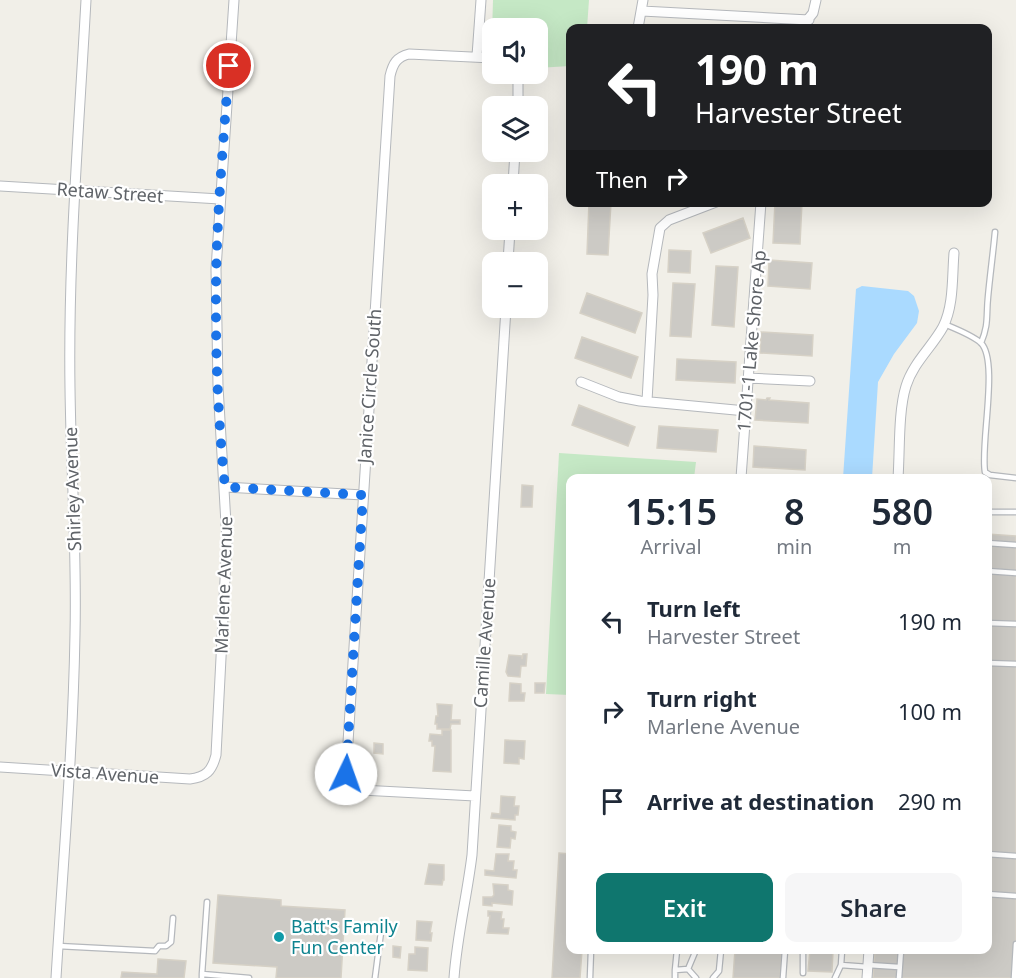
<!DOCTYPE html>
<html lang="en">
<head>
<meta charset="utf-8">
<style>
	:root { --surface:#fff; --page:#f6f6f7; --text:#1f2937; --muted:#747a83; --accent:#0f766e }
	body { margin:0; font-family:"Noto Sans",sans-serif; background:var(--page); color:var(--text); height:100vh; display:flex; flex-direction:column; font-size:22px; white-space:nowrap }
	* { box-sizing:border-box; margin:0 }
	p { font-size:20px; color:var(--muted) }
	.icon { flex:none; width:33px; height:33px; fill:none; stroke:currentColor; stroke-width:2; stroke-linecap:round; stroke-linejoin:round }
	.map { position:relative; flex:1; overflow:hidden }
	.drawer { position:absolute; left:566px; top:474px; width:426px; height:480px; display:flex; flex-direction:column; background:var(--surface); border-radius:12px; box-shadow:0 6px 24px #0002 }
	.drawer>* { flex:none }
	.top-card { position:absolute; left:566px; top:24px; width:426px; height:183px; border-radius:12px; box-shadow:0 6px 24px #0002; background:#202124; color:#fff; overflow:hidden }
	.tools { position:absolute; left:482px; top:18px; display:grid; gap:12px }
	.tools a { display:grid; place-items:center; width:66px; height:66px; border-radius:12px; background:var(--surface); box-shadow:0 6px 24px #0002; font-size:30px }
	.pin { position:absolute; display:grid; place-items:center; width:51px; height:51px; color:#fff; margin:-26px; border:3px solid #fff; border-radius:50%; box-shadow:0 2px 6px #0007 }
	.me { position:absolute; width:66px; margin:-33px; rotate:3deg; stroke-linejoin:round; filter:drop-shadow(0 0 4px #0008) }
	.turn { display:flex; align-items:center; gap:21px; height:126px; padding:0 30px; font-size:27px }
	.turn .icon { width:78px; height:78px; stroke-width:2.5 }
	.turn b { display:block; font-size:42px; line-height:51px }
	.then { display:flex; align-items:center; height:57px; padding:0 30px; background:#0003; gap:12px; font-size:22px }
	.eta { display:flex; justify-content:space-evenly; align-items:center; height:102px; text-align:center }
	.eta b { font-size:36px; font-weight:600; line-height:42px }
	.primary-button { display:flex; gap:12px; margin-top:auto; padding:12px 30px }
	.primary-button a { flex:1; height:69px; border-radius:12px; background:var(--accent); color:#fff; font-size:24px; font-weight:600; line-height:69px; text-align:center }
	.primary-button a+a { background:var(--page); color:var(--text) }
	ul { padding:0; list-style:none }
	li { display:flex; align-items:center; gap:18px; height:90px; padding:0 30px }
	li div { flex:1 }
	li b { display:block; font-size:22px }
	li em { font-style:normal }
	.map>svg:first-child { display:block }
	.green { fill:#c5e8c5 }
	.water { fill:#aadaff }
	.building { fill:#cccac5; stroke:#d6d1c6; stroke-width:1.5 }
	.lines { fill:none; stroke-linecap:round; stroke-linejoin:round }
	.lane-casing { stroke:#b5b8bc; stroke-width:7 }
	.street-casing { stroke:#b5b8bc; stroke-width:11 }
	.lane { stroke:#fff; stroke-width:4.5 }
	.street { stroke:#fff; stroke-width:9 }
	.route { stroke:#1a73e8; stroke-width:10; stroke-dasharray:0 18 }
	.culture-dot { fill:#0f9aa8; stroke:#fff; stroke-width:2 }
	.labels { text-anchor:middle; stroke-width:4.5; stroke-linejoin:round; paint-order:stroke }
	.street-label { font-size:18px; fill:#5f6368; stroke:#fff }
	.culture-label { font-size:18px; fill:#0d838f; stroke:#fff; text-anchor:start }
</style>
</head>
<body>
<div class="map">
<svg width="1016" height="978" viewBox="0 0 1016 978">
	<rect width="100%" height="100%" fill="#f1efe8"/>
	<!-- green -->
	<path class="green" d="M493 0H589L587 28H570V66L537 68V28H492V34Z
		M559 453 696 462 694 478H570V695L546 694Z"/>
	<!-- water -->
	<path class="water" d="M862 286 908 291 914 296 919 311 917 323 894 354 878 382 872 478H843L856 289Z"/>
	<!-- building -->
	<path class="building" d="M589 202H611L608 255 587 254Z
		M775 202H802L800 244 773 243Z
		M743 218 750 238 711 253 703 233Z
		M669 250 691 251 690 273 668 272Z
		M769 260 812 263 810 289 768 286Z
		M716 266 738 267 734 327 712 325Z
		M673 283 695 284 691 337 670 336Z
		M587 293 642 313 635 333 580 313Z
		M761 332 813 335 812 356 760 353Z
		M582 337 638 357 631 378 575 358Z
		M677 359 736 362 735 383 676 380Z
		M767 398H770L769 400 809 403 808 423 755 420 757 399 766 400Z
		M579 405 635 427 628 446 572 425Z
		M659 426 718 430 716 452 657 448Z
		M754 446 806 450 805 470 753 467Z
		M522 485 533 486 532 507H521Z
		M987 534 1016 536V978H873L875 950H987Z
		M523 654H527L526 666H521L520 677 508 676 506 672 509 655 522 656V659Z
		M510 683 521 684V693H525L524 701H509Z
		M535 683H545L544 693H535Z
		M437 704 452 705 451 720H460V724H451L450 729H437V724H435L436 716H438Z
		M442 730H451V772L433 771 435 746H432V741H429L430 734 442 735Z
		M505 740 525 741 524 759 519 758V764L504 763Z
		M374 743 383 744V754L374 753Z
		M501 796 515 797 514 806H519L518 815H515V820L491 818 492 813 500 814Z
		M499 825 511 826V831L516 832 515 839 511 838 510 848 497 847Z
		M559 853 570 854V950H582L580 978H552Z
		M496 854H509L508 861H514L513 870H517L516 878 485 875V870L494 871Z
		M429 864 444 865V880H443L442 885 425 884Z
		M493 884 508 885V890L513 891 512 905 492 903V906L483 905V897H492L494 895Z
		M218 895 281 900V906L345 910 341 978H276L277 967 213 963Z
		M488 911 502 912 501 919H504L503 928H509L508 934 487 933 490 916H488Z
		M417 921 432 922 430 933H432L431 941 416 940Z
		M393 946 401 947 400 958 393 957Z
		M415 947 428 948 427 971 408 970 409 954H415Z
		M735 950H782L780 978H733Z
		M810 950H833L832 972 808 971Z
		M158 959 186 961 184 978H121L122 972 157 974Z"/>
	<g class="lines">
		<!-- lane casing -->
		<g class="lane-casing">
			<path id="lane" d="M944 324C956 329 972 335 981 343 999 361 980 445 985 472L990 475 1016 478
				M981 343C989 324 986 316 988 297 990 275 993 254 995 232
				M987 512H1016
				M987 543 1016 545
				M987 571 1016 573
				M987 623 1016 624
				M987 663 1016 664
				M987 854 1016 856
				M987 894 1016 896
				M58 946 155 951 159 946H166L171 942 173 918
				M842 950 841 965 868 967
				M868 965 899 967
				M675 970 677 950
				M803 973V950
				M202 974 207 902
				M202 978V974L249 978
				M375 978 381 932
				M590 978 591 950
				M675 978V970L688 969
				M696 978 688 969 696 950
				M713 978 719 971 721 950
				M783 978 785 950
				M835 978 841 965
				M899 978 901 950
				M1014 978 1016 944"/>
		</g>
		<!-- street casing -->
		<g class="street-casing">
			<path id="street" d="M642 11 809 20
				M638 28 643 0
				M801 28 813 13 816 0
				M477 56 481 0
				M518 106V74
				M513 184 515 152
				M0 186 220 199
				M508 262 510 230
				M748 378 810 381
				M581 382 619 397 640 401 746 411
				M647 401 653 295 652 274 660 228 669 220 716 202
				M741 478 761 202
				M898 478C900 451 898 412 906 386 913 363 932 347 943 327 954 305 952 277 954 253
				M225 487 363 495
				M0 767 190 779C206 777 212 771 216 755L227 541 218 386 216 269 234 0
				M475 796 361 790 350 783 346 774 390 76C393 63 397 57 409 54L492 58
				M56 978C63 863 73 749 75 634 77 552 71 470 70 388 68 259 79 129 86 0
				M454 978C457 936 467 896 472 855L506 308
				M867 978 869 950"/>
		</g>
		<!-- lane -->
		<use href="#lane" class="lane"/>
		<!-- street -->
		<use href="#street" class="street"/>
	</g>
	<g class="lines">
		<!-- route -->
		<path class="route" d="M229 66C223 148 215 231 216 313 216 371 219 429 225 487L363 495 346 774"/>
	</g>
	<!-- markers -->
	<circle class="culture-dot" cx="279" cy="937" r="6"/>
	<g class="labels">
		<!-- street labels -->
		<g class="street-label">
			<text transform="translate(110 193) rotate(4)" y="6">Retaw Street</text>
			<text transform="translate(752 341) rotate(-85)" y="6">1701-1 Lake Shore Ap</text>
			<text transform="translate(370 386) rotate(-86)" y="6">Janice Circle South</text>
			<text transform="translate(73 489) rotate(-92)" y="6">Shirley Avenue</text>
			<text transform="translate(224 585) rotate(-88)" y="6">Marlene Avenue</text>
			<text transform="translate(485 643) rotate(-86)" y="6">Camille Avenue</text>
			<text transform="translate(105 774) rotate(4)" y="6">Vista Avenue</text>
		</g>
		<!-- culture labels -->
		<g class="culture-label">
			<text x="291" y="933">Batt's Family<tspan x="291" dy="21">Fun Center</tspan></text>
		</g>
	</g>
</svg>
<div class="tools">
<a><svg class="icon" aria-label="sound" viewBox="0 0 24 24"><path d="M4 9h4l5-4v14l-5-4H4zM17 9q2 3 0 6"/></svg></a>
<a><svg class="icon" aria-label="layers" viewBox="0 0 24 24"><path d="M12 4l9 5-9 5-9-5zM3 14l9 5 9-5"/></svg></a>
<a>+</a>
<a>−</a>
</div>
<div class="pin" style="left:229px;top:66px;background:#d93025"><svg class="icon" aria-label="arrive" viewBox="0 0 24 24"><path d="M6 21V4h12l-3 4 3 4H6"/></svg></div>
<svg class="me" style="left:346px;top:774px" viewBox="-20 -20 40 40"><circle r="19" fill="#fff"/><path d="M0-13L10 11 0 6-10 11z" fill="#1a73e8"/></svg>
<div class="top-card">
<div class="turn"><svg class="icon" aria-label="left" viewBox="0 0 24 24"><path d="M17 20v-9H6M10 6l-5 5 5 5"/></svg><div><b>190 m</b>Harvester Street</div></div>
<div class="then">Then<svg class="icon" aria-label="right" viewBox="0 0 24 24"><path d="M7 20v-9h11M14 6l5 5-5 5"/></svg></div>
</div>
<section class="drawer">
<div class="eta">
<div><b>15:15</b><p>Arrival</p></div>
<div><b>8</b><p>min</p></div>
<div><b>580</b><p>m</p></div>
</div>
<ul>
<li><svg class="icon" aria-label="left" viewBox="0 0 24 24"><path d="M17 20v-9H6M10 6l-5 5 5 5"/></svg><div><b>Turn left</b><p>Harvester Street</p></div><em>190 m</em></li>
<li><svg class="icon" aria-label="right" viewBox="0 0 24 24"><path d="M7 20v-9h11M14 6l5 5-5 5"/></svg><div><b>Turn right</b><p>Marlene Avenue</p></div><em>100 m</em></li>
<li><svg class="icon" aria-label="arrive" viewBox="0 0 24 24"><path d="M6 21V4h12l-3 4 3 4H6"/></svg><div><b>Arrive at destination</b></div><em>290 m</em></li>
</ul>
<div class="primary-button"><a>Exit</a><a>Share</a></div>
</section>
</div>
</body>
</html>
